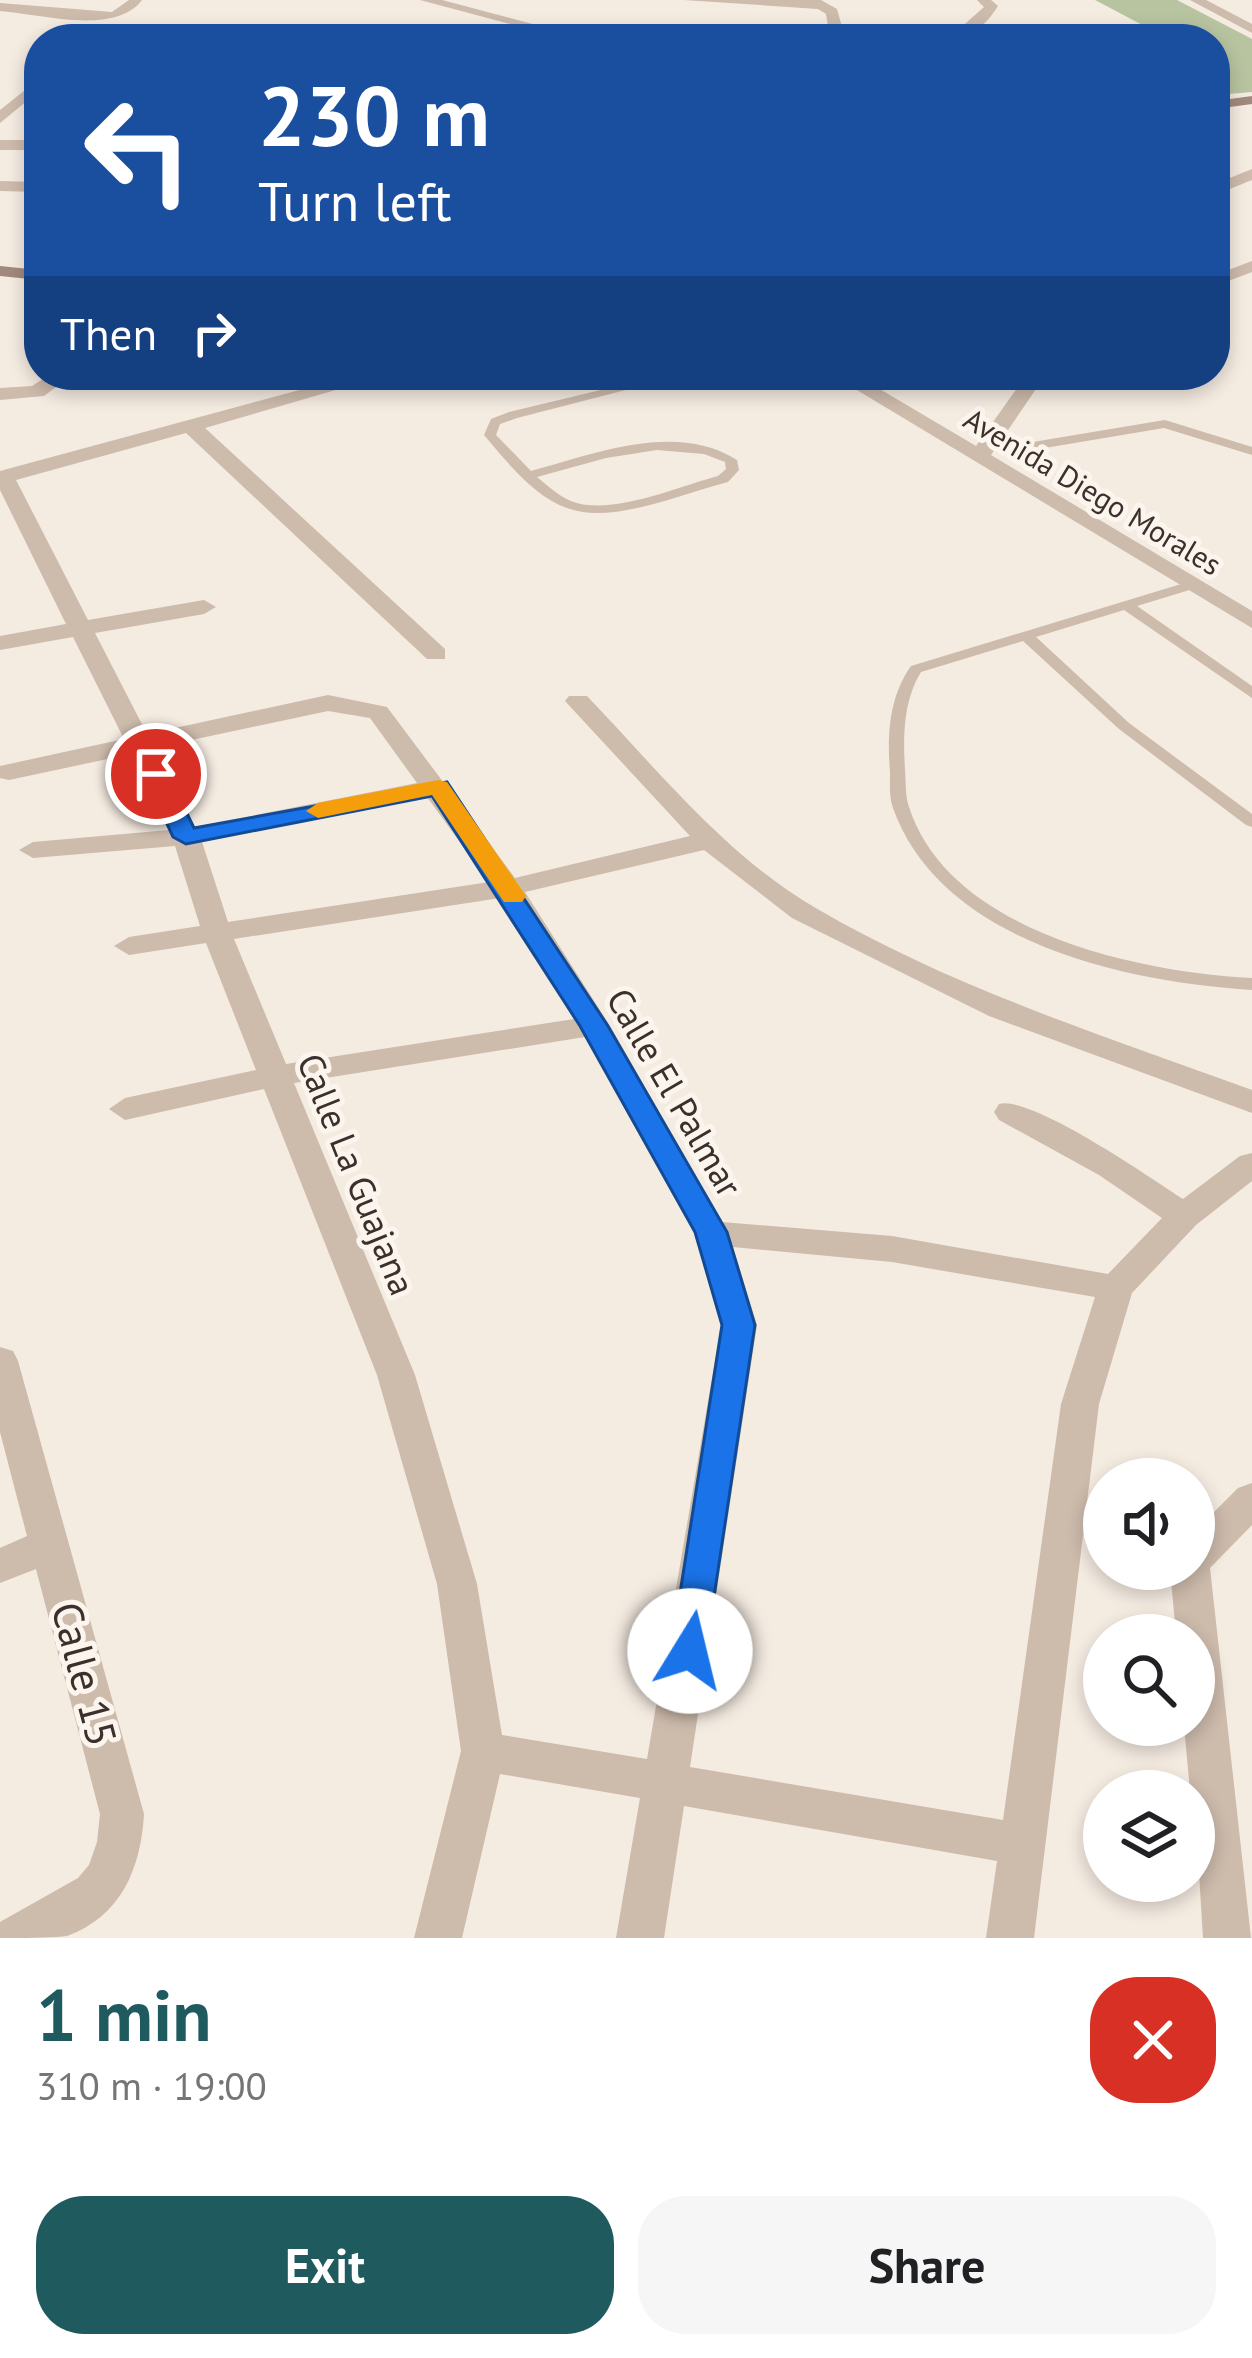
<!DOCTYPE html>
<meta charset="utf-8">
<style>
:root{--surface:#fff;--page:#f6f6f6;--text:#202124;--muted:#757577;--accent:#1f5a5e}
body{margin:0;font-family:"PT Sans",sans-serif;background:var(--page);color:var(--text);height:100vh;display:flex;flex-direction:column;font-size:45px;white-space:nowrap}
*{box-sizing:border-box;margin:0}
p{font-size:39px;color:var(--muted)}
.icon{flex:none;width:66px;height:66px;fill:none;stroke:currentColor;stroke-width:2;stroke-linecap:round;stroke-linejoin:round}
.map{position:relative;height:1938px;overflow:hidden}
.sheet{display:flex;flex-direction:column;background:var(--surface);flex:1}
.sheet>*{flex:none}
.hud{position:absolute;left:24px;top:24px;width:1206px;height:366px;border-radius:48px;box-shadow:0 6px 18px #0003;background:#1a4fa0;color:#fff;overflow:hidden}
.fabs{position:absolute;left:1083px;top:1458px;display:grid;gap:24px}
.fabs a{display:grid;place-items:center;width:132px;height:132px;border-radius:50%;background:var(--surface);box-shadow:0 6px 18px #0003;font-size:60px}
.pin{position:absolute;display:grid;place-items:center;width:102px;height:102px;color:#fff;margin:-51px;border:6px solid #fff;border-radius:50%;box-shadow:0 3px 12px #0007}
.me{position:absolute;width:132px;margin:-66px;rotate:9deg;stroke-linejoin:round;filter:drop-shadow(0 0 9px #0008)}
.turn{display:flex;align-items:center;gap:42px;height:252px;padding:0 36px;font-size:54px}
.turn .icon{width:156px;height:156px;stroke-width:2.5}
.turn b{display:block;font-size:84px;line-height:102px}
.then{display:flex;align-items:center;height:114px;padding:0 36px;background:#0003;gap:24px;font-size:45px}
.round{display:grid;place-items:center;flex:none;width:126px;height:126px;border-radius:48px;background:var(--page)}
.headline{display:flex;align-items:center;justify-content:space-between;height:204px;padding:0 36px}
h1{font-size:72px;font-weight:700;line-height:90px;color:var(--accent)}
.action{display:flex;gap:24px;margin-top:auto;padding:24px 36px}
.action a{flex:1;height:138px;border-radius:48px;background:var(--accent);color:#fff;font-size:48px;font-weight:700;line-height:138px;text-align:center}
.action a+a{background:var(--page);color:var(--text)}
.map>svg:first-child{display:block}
.green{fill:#b8c4a0}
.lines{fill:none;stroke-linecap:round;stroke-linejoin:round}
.lane{fill:#cdbbac;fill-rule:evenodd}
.street{fill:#cdbbac;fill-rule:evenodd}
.secondary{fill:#a18a7d;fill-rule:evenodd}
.route{fill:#1a73e8;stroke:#114b97;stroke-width:3}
.slow{fill:#f59e0b}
.labels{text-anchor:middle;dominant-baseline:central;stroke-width:10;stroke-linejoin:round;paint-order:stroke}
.far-street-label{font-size:30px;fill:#3b302b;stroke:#fbf5ee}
.street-label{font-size:36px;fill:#3b302b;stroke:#fbf5ee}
.near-street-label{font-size:42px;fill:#3b302b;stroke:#fbf5ee}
</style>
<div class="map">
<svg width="1252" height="1938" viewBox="0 0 1252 1938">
<rect width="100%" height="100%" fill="#f4ebe1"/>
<!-- green -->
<path class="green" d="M1095,0h82l75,39v53l-24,2 -13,-5v-50h-46z"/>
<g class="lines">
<!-- lane -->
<g class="lane">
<path d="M663,375h21l-167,43 -17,6 -4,11 35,36c63,-17 145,-50 206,-11l2,10 -11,12c-45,11 -114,42 -158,27 -35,-11 -63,-47 -86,-74l7,-16 18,-7zM657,450l47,4 21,8 1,7 -8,7c-38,10 -102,38 -141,27 -15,-4 -28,-16 -40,-26l69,-19z"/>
<path d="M1165,420l87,27v8l-88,-27 -137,23 -6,-4 6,-4z"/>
<path d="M1191,581l7,4 -2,3 -59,18 115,80v12l-128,-88 -88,27 93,86 123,91v13l-6,-2 -127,-96 -96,-88 -102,31c-18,29 -18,65 -16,98 1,12 0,26 4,37 40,125 229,165 343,171v12c-125,-8 -311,-47 -359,-182 -4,-11 -3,-24 -3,-36 -3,-37 -1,-75 21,-106z"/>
</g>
<!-- street -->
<g class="street">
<path d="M129,0h13c-27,36 -101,14 -142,11v-8l112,9z"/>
<path d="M420,0h22l148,39h-23z"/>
<path d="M684,0h137l16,9 5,18 -12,12h-15l13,-13 -2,-12 -8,-5z"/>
<path d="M977,0h14l7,6c-12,19 -27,33 -50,33l36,-32z"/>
<path d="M1190,0h16l46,24v9z"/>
<path d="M122,32h10l2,7h-14z"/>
<path d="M39,79v12l-39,32v-13z"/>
<rect x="0" y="140" width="39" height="10"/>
<path d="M1252,169v11l-37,15v-11z"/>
<path d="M0,181l39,1v10l-39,-1z"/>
<path d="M1252,261v11l-37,14v-11z"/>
<path d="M49,375h23l-28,21 -44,4v-12l32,-2z"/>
<path d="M355,375h32l-182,53 240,221v10h-18l-241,-226 -170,47 72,140 116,-20 12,7 -12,7 -109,19 52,101 181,-39 59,12 128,171 175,-42 -125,-135 4,-5h18c70,73 138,159 227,211 136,80 290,129 438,183v23l-263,-97 -197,-98 -88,-68 -179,42 85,134 112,196 170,14 216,38 54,-56 -63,-43 -100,-55 -5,-8 5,-8c32,-9 152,74 184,95l57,-43 12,-3v28l-56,44 -64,68 -33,111 -65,534h-48l11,-77 -313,-55 -20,132h-48l24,-140 -140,-24 -38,164h-48l47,-187 -24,-167 -60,-209 -113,-286 -139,31 -16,-11 16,-11 131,-28 -50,-127 -77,12 -15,-9 15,-9 71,-11 -25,-80 -142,12 -14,-8 14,-8 136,-12 -38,-76 -122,26 -9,-2v-12l124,-27 -51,-102 -73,13v-14l66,-12 -66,-134v-19zM328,711l42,7 47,65 -222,44 -41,-79zM427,797l62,85 -261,40 -26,-80zM500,898l74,121 -288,45 -52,-125zM585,1037l109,196 27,92 -74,434 -145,-24 -25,-151 -62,-209 -121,-292zM733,1247l159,15 203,35 -34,107 -58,416 -313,-53 67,-442z"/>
<path d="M832,375h24l120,71 46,-65 8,-6h22l-16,14 -45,66 261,156v17z"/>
<path d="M0,1347l13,4 5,10 126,453c-3,53 -22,102 -77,122 -19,2 -47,2 -67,2v-16l78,-44 11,-13 8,-23 3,-28 -64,-245 -36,14v-35l27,-12 -27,-104z"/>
<path d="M1252,1483v42l-42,43 41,370h-48l-9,-147h-4l-6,-66h10v-90h-18l-6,-66h24v-37l44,-44z"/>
</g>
<!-- secondary -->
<g class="secondary">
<path d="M1252,96v8l-37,5v-8z"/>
<path d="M0,266l39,4v10l-39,-4z"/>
</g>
</g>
<!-- route -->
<path class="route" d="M156,767l12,7 26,54 253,-46 161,244 119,206 28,93 -51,338 -14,5 -13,-5 -6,-12 51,-326 -27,-93 -115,-206 -148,-230 -246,48 -13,-7 -29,-63z"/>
<!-- slow -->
<path class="slow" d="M438,780l9,2 79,114 -4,6h-18l-72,-107 -114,23 -12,-7 12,-8z"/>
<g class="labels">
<!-- far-street labels -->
<g class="far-street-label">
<text transform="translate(1093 491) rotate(31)">Avenida Diego Morales</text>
</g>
<!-- street labels -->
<g class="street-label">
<text transform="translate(675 1092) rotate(60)">Calle El Palmar</text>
<text transform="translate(357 1174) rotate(68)">Calle La Guajana</text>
</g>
<!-- near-street labels -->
<g class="near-street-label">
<text transform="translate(85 1674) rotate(75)">Calle 15</text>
</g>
</g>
</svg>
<div class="fabs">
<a><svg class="icon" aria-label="sound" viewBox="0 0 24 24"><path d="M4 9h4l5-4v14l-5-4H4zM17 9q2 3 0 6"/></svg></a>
<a><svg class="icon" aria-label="search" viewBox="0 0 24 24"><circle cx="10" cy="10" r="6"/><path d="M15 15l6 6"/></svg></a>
<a><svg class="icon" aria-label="layers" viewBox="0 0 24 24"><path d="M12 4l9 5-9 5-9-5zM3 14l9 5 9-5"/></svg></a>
</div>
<div class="pin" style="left:156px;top:774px;background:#d93025"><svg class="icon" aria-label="arrive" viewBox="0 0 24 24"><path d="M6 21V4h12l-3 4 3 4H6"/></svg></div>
<svg class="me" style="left:690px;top:1651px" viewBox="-20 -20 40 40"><circle r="19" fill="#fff"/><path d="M0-13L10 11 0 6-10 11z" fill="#1a73e8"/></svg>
<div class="hud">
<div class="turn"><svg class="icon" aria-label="left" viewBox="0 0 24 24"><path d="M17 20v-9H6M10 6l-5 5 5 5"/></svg><div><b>230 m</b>Turn left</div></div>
<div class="then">Then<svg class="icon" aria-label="right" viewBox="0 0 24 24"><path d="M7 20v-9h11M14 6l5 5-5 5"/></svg></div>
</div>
</div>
<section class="sheet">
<div class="headline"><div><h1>1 min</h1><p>310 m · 19:00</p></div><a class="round" style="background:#d93025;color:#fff"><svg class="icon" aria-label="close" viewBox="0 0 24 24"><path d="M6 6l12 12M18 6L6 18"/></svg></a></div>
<div class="action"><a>Exit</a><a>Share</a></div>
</section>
